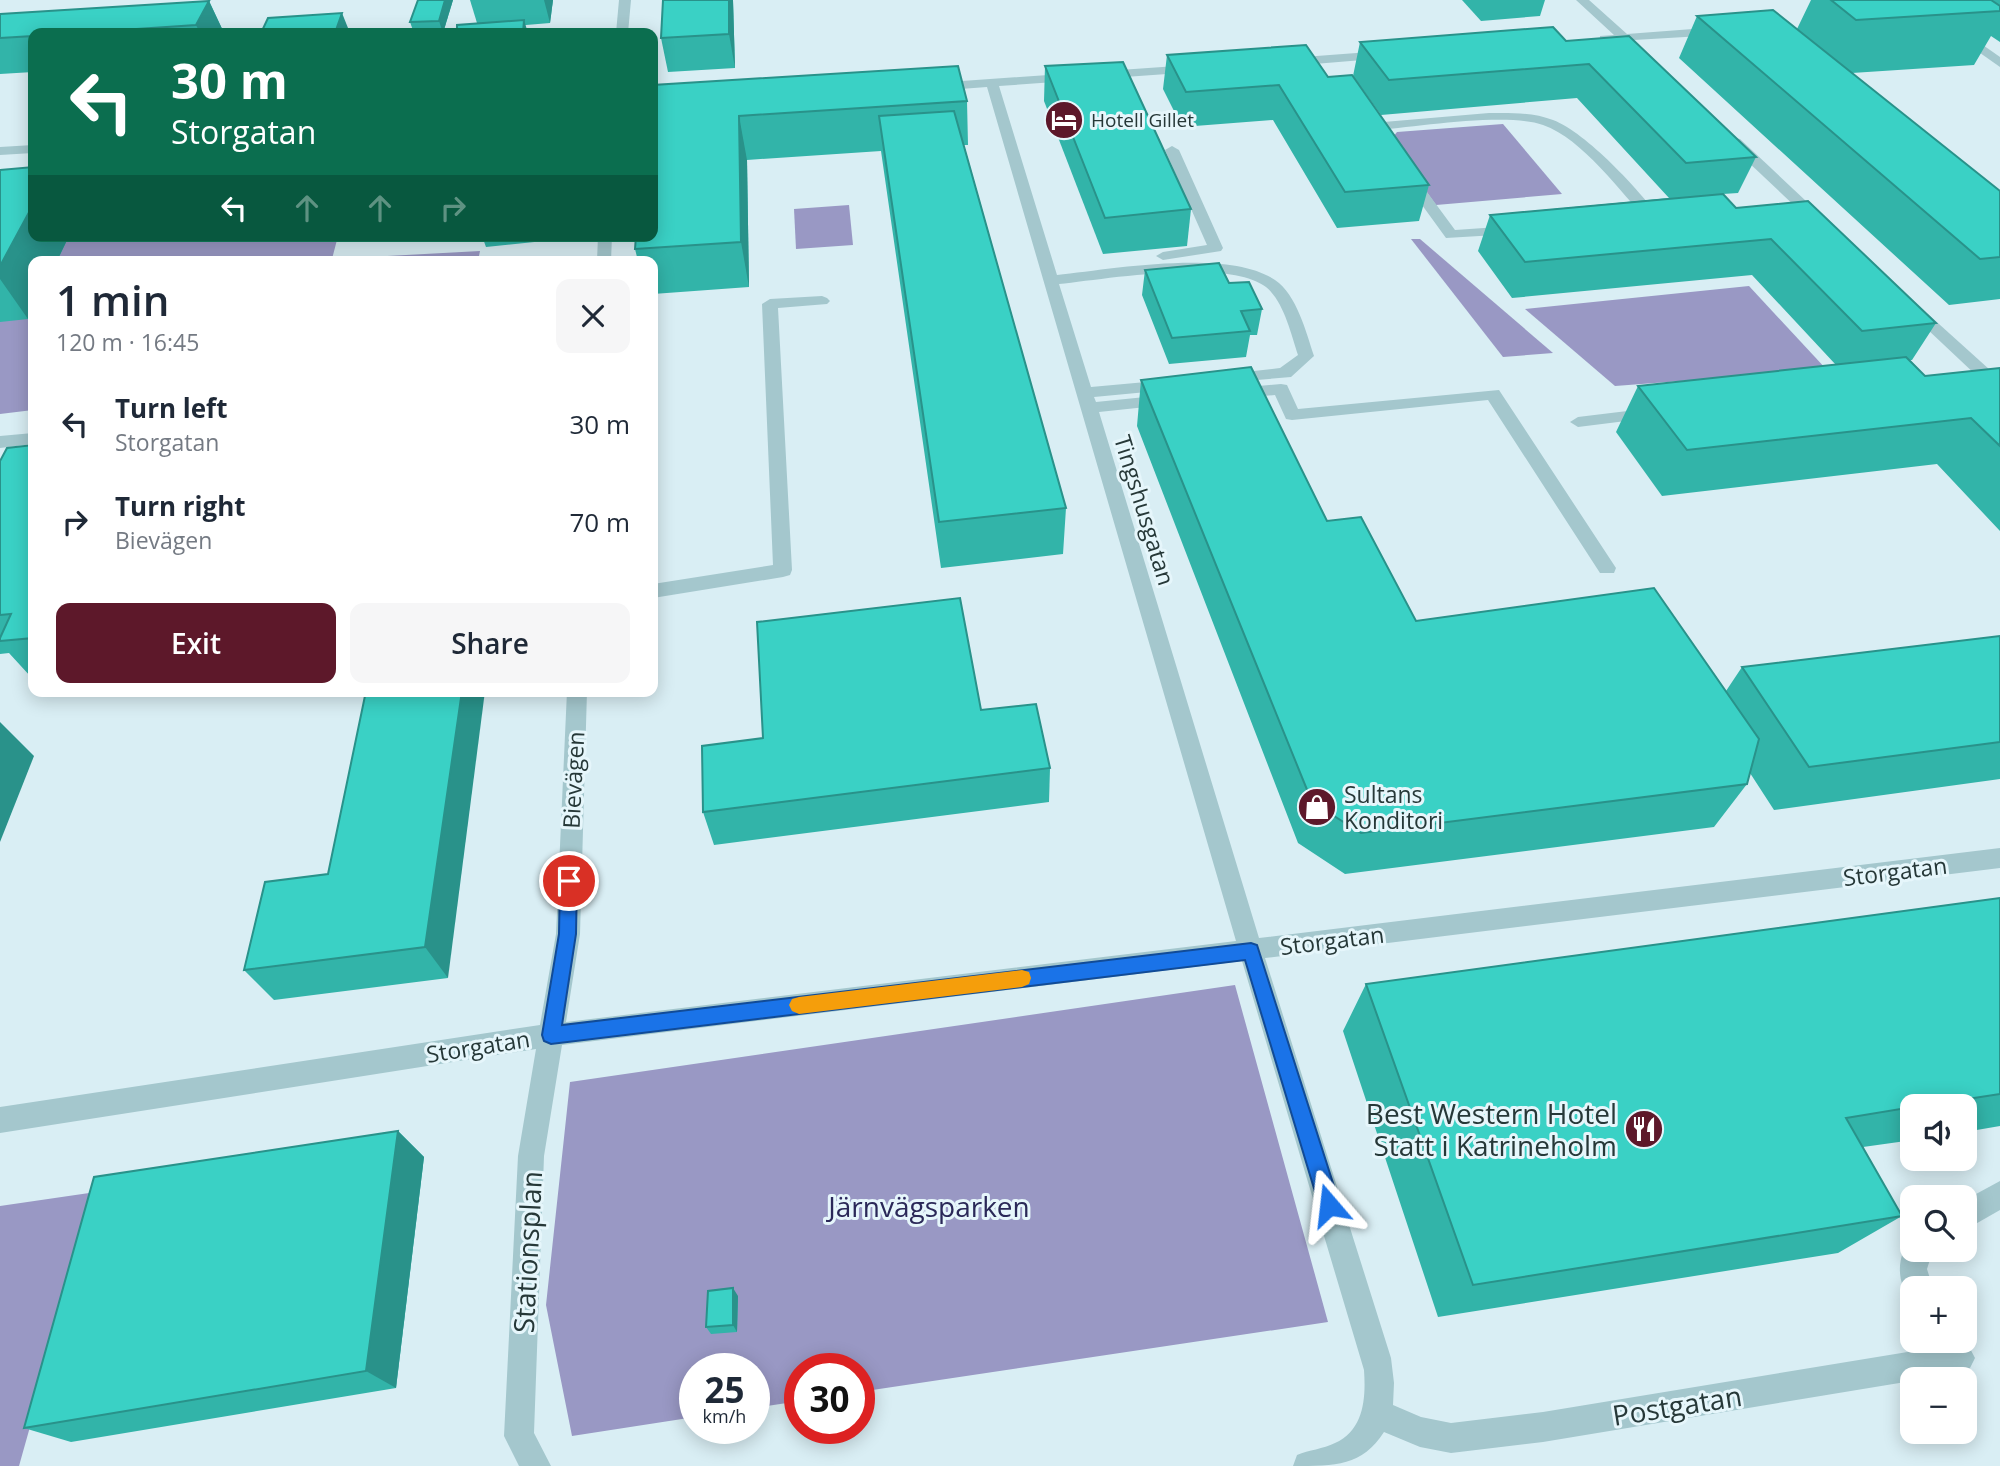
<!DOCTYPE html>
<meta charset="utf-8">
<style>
:root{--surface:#fff;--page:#f6f6f7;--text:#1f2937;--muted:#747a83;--accent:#5d182a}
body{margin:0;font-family:"Open Sans",sans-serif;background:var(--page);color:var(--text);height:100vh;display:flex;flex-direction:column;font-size:26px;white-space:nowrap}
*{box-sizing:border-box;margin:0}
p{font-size:23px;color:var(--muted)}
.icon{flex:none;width:38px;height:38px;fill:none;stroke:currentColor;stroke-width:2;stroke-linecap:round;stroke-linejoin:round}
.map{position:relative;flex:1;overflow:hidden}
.details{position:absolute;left:28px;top:256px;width:630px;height:441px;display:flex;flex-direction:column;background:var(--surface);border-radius:14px;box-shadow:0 4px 18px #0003}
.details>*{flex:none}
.banner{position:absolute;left:28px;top:28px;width:630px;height:214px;border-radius:14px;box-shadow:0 4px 18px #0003;background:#0b6e4f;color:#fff;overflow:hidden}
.buttons{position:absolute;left:1900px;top:1094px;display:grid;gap:14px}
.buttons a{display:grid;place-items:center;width:77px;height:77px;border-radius:14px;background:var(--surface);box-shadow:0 4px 18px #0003;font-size:35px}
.speed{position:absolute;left:679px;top:1353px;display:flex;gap:14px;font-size:35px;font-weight:700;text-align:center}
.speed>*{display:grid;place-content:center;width:91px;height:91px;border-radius:50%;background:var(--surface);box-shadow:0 4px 18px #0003;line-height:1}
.speed small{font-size:18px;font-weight:400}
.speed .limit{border:10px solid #d22;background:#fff;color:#111}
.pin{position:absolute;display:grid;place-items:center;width:60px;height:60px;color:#fff;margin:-30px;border:4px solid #fff;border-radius:50%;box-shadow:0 2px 7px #0007}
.me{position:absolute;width:77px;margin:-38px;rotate:343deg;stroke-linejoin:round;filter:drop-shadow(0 0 5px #0008)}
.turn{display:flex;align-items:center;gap:24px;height:147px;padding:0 28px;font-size:32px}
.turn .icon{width:91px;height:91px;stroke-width:2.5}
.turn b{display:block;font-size:49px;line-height:60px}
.lanes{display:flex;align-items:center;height:66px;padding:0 28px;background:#0003;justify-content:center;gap:35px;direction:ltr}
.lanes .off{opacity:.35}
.round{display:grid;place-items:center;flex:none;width:74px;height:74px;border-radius:14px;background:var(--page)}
.overview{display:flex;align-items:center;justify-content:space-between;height:119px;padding:0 28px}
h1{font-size:42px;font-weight:600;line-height:52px}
.primary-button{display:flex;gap:14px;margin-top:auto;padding:14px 28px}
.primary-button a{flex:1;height:80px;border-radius:14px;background:var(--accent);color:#fff;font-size:28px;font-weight:600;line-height:80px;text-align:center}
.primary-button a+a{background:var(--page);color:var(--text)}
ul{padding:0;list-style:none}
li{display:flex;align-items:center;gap:21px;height:98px;padding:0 28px}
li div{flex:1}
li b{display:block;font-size:26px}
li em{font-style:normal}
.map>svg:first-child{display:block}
.green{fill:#9998c4}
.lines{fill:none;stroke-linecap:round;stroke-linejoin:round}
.minor{fill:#a4c7cd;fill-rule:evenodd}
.wall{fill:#32b4a9}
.shaded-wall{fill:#29928a}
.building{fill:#3ad1c5;stroke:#29928a;stroke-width:2}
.route{fill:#1a73e8;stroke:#114b97;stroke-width:2}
.slow{fill:#f59e0b}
.labels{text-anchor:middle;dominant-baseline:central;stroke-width:6;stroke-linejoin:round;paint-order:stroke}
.far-poi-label{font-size:19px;fill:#263838;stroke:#e6f6fb;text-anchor:start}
.street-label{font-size:23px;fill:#263838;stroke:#e6f6fb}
.poi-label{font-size:23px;fill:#263838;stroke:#e6f6fb;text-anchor:start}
.near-poi-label{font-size:28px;fill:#263838;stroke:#e6f6fb;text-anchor:end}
.near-park-label{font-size:28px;fill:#2a2858;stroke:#e6f6fb}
.near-street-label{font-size:28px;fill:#263838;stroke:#e6f6fb}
</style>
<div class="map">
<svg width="2000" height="1466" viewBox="0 0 2000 1466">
<rect width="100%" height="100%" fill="#d9eef4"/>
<!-- green -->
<g class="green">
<path d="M1503,124l59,70 -126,11 -33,-46 -10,-22 4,-5z"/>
<path d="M0,173l33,63h305l-6,23 148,-8 -2,10h-445v149l-33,4z"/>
<path d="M849,205l4,40 -57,4 -2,-40z"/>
<path d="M1411,239h9l133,114 -50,4z"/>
<path d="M1749,286l78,84 -212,16 -90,-77z"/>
<path d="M1235,985l93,337 -469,70v-24h-59v33l-46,7v-40h-59v49l-123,19 -26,-131 24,-223z"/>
<path d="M96,1192l-77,274h-19v-260z"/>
</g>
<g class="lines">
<!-- minor -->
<g class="minor">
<path d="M619,0h12l-3,33h-12z"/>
<path d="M1576,0h13l38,34 92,-7 6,4 -6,4 -85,5v6l-4,1 -9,-6 -21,1v-6l14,-1z"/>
<path d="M1960,29l40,28v10l-44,-31 -2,-3z"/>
<path d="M1383,51l4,1v6l-97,8 -6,-4 6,-4z"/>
<path d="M1191,65l6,4 -2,3 -196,14 58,189c55,-6 172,-27 218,5 22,15 31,52 39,76l-23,21 -70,6 -2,-4 2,-4 6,-1 53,-6 18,-13c-7,-21 -14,-53 -32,-68 -38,-29 -159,-8 -207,-3l32,103 77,-7 8,5 -8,5 -74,7 2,5 69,-7 8,5 -8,5 -66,7 160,526 741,-90v20l-735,90 126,400 3,25 -1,22 28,12 30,6 92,-11 395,-65 -2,-7 29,-1 10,19 -5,10 -10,5 -417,69 -92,11 -31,-6 -36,-15c-22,34 -48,34 -91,34l4,-11c12,-5 26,-6 38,-12 29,-13 31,-45 29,-73l-122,-409 -680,84 -18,111 -10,277 17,33h-32l-15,-30 14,-280 18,-107 -536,84v-26l540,-82 16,-91 11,-243h20l-7,243 -14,88 670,-81 -249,-854 -53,4 -6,-4 6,-4z"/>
<path d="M1489,113c21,0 44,-1 64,7 34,13 86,70 108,99l-2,3h-10c-29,-30 -66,-83 -106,-97 -36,-13 -130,2 -171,6l-7,-4 7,-4z"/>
<path d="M1735,138l5,1 84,79 2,3 -2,3h-10l-84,-79 -2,-3z"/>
<path d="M33,145v8l-33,2v-8z"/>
<path d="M1172,146l7,4 44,98 -2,3 -58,9 -7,-4 7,-4 44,-7 -42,-95z"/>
<path d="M1408,172l5,1 42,57 58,-4 7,4 -7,4 -67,4 -45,-62z"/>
<path d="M598,236h14l-1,25h-14z"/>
<path d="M822,296l5,2 3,3 -3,3 -49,4 14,262 -2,5 -7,2 -130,21v-14l120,-19 -11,-261 8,-5z"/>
<path d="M1914,304l5,2 81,73v14l-6,-1 -85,-80 -3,-3 3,-3z"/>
<path d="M1281,384l6,1 11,24 201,-19 117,178 -2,5h-14l-112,-173 -196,20 -6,-1 -11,-24 -39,3 -8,-5 8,-5z"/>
<path d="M1652,408l6,1 2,4 -2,4 -80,10 -8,-5 8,-5z"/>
<path d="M33,433v11l-33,4v-12z"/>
<path d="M2000,1181v29l-35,20v-30z"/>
<path d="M1913,1239v11h20l-6,19 6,19h-20v11c-18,-12 -17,-48 0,-60z"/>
</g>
</g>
<!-- wall -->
<g class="wall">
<path d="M418,0h35l-10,33h-29l-4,-11z"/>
<path d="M470,0h83l-3,23 -24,2 -49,-2z"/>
<path d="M663,0h70l2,68 -67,4 -7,-34z"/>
<path d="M1462,0h83l-5,16 -59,5z"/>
<path d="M1811,0h180l2,1v-1h7v42l-9,-6 -17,29 -122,8 148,118v108l-51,6 -270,-247 18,-42 100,13z"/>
<path d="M209,1l15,32h-191v39l-33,2v-60z"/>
<path d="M1566,41l190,116 -18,36 -15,1 13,14 200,115 -24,37h-2l15,16 75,-8v163l-63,-67 -275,32 -46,-64 22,-46 198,-21 -84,-90 -240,23 -34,-47 12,-36 179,-17 -92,-100 -196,17 -28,-39 7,-34z"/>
<path d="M1167,55l161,22 101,108 -10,36 -82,7 -64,-108 -91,7 -19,-38z"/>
<path d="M1045,66l146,143 -4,37 -84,8 -59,-153z"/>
<path d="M653,85l314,16 1,44h-4l102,363 -3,46 -122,14 -60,-417 -134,9 2,127 -96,7v-33h-15l-3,-12z"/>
<path d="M0,170l33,66h36l-12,25h-24v47l-5,11 -28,3z"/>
<path d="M482,236h81v3l-77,8z"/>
<path d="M1145,270l84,13 33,26 -5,26h-7l-4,22 -77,7 -27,-69z"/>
<path d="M1141,380l186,141 89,100 310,70 16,-24 258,-31v143l-226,31 -24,-37 -3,11 -33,43 -369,47 -47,-31 -161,-417z"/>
<path d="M33,445v232h-2l-22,-24 -9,1v-193z"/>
<path d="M366,691l82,287 -174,22 -30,-30 84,-96z"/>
<path d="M981,710l69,58 -1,34 -335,43 -11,-33z"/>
<path d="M2000,898v228l-35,6v-26h-52v34l-50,7 39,69 -64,37 -400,64 -95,-286 23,-47z"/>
<path d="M398,1131l26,26 -28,231 -325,54 -47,-14z"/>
<path d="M738,1296l-1,36 -26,2 -5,-7z"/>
</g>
<!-- shaded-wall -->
<g class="shaded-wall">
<path d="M445,0h8l-10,33 -4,-12z"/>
<path d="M544,0h9l-3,23z"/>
<path d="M729,0h4l2,68 -6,-34z"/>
<path d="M209,1l15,32h-24l-4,-8z"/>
<path d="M342,13l8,20h-15z"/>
<path d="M524,20l4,13h-5z"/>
<path d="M739,116l8,44 2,127 -8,-45z"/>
<path d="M33,205v31h36l-12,25h-24v47l-5,11 -28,-40v-13z"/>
<path d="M462,691h23l-37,287 -23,-31z"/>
<path d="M0,722l34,34 -34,86z"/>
<path d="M398,1131l26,26 -28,231 -30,-17z"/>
<path d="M733,1288l5,8 -1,36 -4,-7z"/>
</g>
<!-- building -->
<g class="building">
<path d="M418,0h27l-6,21 -29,1z"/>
<path d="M663,0h66v34l-68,4z"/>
<path d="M1831,0h160l9,6v5l-144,9z"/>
<path d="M209,1l-13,24 -119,8h-44v3l-33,2v-24z"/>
<path d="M1773,10l227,181v66l-20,2 -283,-243z"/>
<path d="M342,13l-7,20h-74l7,-15z"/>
<path d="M524,20l-1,13h-66v-8z"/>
<path d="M1553,27l13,14 63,-5 127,121 -70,6 -97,-99 -200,16 -29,-38z"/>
<path d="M1306,45l22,32 24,-2 77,110 -84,7 -66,-107 -93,7 -19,-37z"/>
<path d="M1123,62l68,147 -86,9 -60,-152z"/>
<path d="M958,66l9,35 -228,15 2,126 -106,7 1,-13h17v-151z"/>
<path d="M954,111l112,397 -127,14 -60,-406z"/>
<path d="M33,167v38l-33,61v-96z"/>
<path d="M1723,194l13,14 72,-7 128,122 -74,8 -91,-92 -246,23 -35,-47z"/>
<path d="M1219,263l10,20 20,-1 13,27 -21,2 9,20 -78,7 -27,-68z"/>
<path d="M1906,357l19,19 75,-8v78l-29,-28 -284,32 -49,-64z"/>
<path d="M1251,367l76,154 34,-4 55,104 238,-33 105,151 -12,45 -386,49 -49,-31 -171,-422z"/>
<path d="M33,445v193l-33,3v-3l11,-24 -11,1v-154l7,-13z"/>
<path d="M960,598l21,112 55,-6 14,64 -347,44 -1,-66 61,-8 -6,-116z"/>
<path d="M2000,636v106l-191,25 -67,-100z"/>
<path d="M366,691h96l-37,256 -181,23 21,-88 63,-8z"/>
<path d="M2000,898v196l-78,12h-9v1l-67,11 56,98 -429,69 -107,-301z"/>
<path d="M398,1131l-32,240 -342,57 70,-251z"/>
<path d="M733,1288v37l-27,2 2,-36z"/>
</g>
<!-- route -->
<path class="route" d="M569,873l6,2 2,6 -1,53 -14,91 689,-82 6,2 83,260 -3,7 -8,3 -7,-3 -3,-7 -74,-245 -694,84 -7,-3 -2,-6 17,-101 1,-53 3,-6z"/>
<!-- slow -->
<path class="slow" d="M1022,970l7,2 2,6 -2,6 -7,3 -223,27 -7,-3 -3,-6 3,-6 7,-2z"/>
<!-- icons -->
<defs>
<g id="hotel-disc" transform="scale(2.0125)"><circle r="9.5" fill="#5d182a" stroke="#e6f6fb"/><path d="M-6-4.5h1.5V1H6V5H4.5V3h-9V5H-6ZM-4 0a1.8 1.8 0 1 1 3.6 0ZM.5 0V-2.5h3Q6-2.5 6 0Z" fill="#fff"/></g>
<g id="shop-disc" transform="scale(2.0125)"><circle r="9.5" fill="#5d182a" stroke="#e6f6fb"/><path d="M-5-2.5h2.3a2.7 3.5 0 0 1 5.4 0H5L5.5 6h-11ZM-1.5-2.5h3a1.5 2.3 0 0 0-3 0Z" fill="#fff"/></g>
<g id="restaurant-disc" transform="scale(2.0125)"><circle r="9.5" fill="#5d182a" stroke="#e6f6fb"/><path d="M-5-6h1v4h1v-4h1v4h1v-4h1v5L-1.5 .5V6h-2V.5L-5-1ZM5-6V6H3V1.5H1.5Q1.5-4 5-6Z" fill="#fff"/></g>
</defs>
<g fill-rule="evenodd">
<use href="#hotel-disc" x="1064" y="120"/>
<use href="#shop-disc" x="1317" y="807"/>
<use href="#restaurant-disc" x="1644" y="1129"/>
</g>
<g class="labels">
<!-- far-poi labels -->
<g class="far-poi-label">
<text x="1091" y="120">Hotell Gillet</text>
</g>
<!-- street labels -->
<g class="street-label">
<text transform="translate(1145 510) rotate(73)">Tingshusgatan</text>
<text transform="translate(573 780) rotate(-87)">Bievägen</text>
<text transform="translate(1895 871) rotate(-7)">Storgatan</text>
<text transform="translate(1332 940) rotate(-7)">Storgatan</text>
<text transform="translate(478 1046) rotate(-9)">Storgatan</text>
</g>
<!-- poi labels -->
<g class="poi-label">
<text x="1344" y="794">Sultans<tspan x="1344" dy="26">Konditori</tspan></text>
</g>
<!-- near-poi labels -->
<g class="near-poi-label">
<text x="1617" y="1113">Best Western Hotel<tspan x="1617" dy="32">Statt i Katrineholm</tspan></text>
</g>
<!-- near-park labels -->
<g class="near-park-label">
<text x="929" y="1206">Järnvägsparken</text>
</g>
<!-- near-street labels -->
<g class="near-street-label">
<text transform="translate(527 1252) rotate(-87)">Stationsplan</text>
<text transform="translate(1677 1405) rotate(-9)">Postgatan</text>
</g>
</g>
</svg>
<div class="buttons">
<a><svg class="icon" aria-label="sound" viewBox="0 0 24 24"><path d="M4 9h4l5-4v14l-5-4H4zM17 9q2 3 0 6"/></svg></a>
<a><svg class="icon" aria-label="search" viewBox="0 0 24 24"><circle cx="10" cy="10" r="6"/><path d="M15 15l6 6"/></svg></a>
<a>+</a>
<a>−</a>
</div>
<div class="speed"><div>25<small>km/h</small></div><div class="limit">30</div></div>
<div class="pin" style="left:569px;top:881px;background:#d93025"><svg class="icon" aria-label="arrive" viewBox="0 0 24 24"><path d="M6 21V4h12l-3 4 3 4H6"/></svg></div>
<svg class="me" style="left:1329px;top:1205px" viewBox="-20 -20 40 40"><path d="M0-17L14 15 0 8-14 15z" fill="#1a73e8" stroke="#fff" stroke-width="4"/></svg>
<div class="banner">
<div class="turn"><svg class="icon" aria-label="left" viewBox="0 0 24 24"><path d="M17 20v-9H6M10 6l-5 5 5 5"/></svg><div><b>30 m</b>Storgatan</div></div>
<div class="lanes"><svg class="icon" aria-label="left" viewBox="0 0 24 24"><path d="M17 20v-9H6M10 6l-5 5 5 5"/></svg><svg class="icon off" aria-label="ahead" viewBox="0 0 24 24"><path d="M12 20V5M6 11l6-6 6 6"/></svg><svg class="icon off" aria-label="ahead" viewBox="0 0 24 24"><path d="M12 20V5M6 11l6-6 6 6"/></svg><svg class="icon off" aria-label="right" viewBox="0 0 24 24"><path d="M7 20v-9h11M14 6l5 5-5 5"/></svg></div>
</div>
<section class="details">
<div class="overview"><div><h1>1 min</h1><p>120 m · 16:45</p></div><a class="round"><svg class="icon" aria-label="close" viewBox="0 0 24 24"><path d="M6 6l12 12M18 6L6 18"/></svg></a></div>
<ul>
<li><svg class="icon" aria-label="left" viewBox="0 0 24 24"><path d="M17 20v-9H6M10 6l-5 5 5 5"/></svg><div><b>Turn left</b><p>Storgatan</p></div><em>30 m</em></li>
<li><svg class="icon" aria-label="right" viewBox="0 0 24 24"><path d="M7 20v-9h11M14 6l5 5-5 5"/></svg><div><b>Turn right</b><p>Bievägen</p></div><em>70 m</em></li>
</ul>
<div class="primary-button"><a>Exit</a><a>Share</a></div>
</section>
</div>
